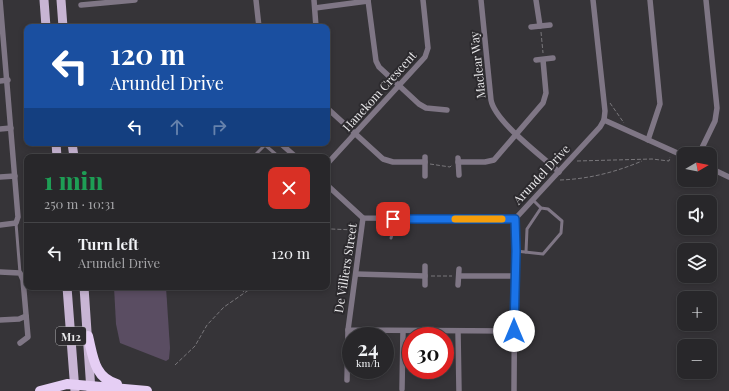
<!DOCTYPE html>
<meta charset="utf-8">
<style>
:root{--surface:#28272a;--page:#302f32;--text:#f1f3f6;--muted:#a5a5a8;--line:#444447}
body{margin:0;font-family:"Playfair Display",serif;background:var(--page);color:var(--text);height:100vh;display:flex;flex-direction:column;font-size:15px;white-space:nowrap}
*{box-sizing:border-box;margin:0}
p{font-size:13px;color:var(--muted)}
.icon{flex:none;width:22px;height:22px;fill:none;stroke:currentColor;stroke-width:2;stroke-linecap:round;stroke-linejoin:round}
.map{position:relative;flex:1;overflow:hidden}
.sheet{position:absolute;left:24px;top:154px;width:306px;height:136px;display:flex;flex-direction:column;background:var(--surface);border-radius:8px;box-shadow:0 2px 6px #0003,0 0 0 1px var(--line)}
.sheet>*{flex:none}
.top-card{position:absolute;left:24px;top:24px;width:306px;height:122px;border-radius:8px;box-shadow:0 2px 6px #0003,0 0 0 1px var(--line);background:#1a4fa0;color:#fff;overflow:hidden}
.needle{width:26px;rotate:80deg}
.tools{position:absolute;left:677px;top:147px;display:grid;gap:8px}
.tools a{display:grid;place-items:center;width:40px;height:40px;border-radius:8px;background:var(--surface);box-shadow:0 2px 6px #0003,0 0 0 1px var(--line);font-size:20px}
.speed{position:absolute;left:342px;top:327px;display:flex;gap:8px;font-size:20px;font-weight:700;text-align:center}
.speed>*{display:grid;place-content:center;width:52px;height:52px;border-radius:50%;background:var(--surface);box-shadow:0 2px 6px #0003,0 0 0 1px var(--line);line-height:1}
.speed small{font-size:10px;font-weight:400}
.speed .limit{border:6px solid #d22;background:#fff;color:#111}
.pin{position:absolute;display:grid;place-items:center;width:34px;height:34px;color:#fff;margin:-17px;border-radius:8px;box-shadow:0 2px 6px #0006}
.me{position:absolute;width:44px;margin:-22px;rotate:0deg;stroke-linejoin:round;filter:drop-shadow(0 0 3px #0008)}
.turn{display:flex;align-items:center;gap:14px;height:84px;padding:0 20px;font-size:18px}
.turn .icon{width:52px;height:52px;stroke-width:2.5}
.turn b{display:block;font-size:28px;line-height:34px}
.lanes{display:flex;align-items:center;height:38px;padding:0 20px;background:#0003;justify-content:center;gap:20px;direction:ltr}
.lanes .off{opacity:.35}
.round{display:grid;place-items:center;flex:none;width:42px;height:42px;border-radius:8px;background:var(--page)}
.head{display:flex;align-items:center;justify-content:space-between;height:68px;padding:0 20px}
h1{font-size:24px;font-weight:800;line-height:30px;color:#1e9e55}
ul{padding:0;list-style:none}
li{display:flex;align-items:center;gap:12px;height:60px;padding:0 20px;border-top:1px solid var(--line)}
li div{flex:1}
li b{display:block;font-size:15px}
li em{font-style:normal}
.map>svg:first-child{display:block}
.green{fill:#5a4d62}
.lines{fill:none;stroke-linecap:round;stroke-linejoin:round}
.path{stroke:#79777b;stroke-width:1;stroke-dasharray:4 2;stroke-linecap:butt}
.lane{stroke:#7f7685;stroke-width:3}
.street{stroke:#7f7685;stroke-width:5.5}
.primary{stroke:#c8b5d4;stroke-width:9}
.highway{stroke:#e5cef4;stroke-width:10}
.route-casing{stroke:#114b97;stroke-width:10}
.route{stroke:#1a73e8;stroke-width:7}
.slow{stroke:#f59e0b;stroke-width:7}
.labels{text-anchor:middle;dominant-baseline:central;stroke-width:4;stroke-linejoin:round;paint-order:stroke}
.shield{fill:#2c2a2e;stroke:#b1b0b2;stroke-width:1}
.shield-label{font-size:11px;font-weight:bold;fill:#eae9eb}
.street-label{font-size:12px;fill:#eae9eb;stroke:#2c2a2e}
</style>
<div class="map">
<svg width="729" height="391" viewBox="0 0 729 391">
<rect width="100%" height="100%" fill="#363438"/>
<!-- green -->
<path class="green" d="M114,287h52l4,61 -1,11 -3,2 -46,-18 -4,-19z"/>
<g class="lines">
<!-- path -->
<g class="path">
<path d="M541,32l2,21"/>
<path d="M610,103l14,20"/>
<path d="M577,161l75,-2 17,2 1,-4"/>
<path d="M430,164l20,3 2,-2"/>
<path d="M560,180c29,-1 56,-8 82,-19"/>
<path d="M327,233l4,-4 24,1"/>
<path d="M431,276h21"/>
<path d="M243,292l4,-5"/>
<path d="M175,365l20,-19 12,-21 17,-18 29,-20"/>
</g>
<!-- lane -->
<g class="lane">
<path d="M265,145l14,12"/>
<path d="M253,157l14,-14"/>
<path d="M16,223l4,50"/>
<path d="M391,238l2,-7v-12"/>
<path d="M516,251l27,3 18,-21 1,-12 -14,-12 -7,-1 -8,-8"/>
<path d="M526,252l1,-23 14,-21"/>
</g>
<!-- street -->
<g class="street">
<path d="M256,0l3,27"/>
<path d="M314,0l2,27"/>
<path d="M368,0l8,61 3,6 40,37 7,4 21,2"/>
<path d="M481,0l10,100c4,22 51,56 68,72"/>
<path d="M536,0l4,26"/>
<path d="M81,5l54,-5"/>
<path d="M315,8l53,-7"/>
<path d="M531,27l19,-2"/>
<path d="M536,60l17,-2"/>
<path d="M0,81l8,-1"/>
<path d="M327,108l56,51 10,3h32"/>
<path d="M604,120l80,36"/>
<path d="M0,129l11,-1"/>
<path d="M648,140l12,-36 -10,-104"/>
<path d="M280,143l16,14"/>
<path d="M699,154l16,-33 2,-13 -11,-108"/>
<path d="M425,157v19"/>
<path d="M458,158l1,17"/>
<path d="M458,162h27l9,-2 49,-57 3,-10 -3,-33"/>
<path d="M327,164l98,-107 3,-9 -5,-48"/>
<path d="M710,168l19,9"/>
<path d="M0,177l15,-1"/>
<path d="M327,185l36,33 152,1 85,-92 4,-7 1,-9 -12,-111"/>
<path d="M363,218l-15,112 166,1"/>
<path d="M0,225l16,-2 2,-6 -18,-217"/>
<path d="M0,272l20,1 3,7 5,57 -8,6"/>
<path d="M356,274l69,2"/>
<path d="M459,276h56"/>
<path d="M425,285v-19"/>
<path d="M458,285l1,-16"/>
<path d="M0,320l19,-1 7,-3"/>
<path d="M458,331l1,60"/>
<path d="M347,380l1,-50"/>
<path d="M402,389l1,-58"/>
<path d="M514,391l1,-172"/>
</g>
<!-- primary -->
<g class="primary">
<path d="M44,0l2,27"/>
<path d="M61,0l2,27"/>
<path d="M56,143l1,14"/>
<path d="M72,143l2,14"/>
<path d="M67,287l8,104"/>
<path d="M84,287l7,104"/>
</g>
<!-- highway -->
<g class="highway">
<path d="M88,336c5,20 6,42 29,48"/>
<path d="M40,391l27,-7 80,7"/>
</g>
</g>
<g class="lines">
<!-- route casing -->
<g class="route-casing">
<path id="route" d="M393,219h122l1,32 -2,80"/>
</g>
<!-- route -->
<use href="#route" class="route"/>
<!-- slow -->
<path class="slow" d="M455,219h47"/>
</g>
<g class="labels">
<!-- shield labels -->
<rect class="shield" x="56" y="327" width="30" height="18" rx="3"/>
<g class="shield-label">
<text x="71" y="336">M12</text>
</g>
<!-- street labels -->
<g class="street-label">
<text transform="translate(477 65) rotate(-96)">Maclear Way</text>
<text transform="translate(379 91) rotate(-48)">Hanekom Crescent</text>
<text transform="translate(541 174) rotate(-47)">Arundel Drive</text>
<text transform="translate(345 268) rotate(-81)">De Villiers Street</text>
</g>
</g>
</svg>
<div class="tools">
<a><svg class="needle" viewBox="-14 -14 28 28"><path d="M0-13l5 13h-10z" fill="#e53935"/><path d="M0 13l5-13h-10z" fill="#a5a5a8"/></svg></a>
<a><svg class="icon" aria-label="sound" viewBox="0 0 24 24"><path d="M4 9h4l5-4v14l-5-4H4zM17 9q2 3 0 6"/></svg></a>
<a><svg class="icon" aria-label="layers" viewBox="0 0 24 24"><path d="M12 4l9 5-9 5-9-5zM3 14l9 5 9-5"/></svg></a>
<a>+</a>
<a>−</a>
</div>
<div class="speed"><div>24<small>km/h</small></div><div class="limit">30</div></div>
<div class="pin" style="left:393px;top:219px;background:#d93025"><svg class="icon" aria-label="arrive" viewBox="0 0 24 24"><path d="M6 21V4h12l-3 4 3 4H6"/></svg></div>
<svg class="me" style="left:514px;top:331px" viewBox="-20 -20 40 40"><circle r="19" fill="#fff"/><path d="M0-13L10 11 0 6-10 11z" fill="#1a73e8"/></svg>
<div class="top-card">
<div class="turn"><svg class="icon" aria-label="left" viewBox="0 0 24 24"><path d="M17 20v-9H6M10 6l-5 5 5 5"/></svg><div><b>120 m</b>Arundel Drive</div></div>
<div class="lanes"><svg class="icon" aria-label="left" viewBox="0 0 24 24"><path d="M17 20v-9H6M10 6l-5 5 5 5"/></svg><svg class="icon off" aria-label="ahead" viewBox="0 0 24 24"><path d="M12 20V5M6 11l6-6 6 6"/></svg><svg class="icon off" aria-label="right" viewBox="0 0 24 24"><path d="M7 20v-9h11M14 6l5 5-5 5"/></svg></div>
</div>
<section class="sheet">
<div class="head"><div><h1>1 min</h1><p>250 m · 10:31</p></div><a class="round" style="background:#d93025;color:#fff"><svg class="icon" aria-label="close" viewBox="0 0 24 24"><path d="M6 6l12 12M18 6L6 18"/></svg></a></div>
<ul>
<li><svg class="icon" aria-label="left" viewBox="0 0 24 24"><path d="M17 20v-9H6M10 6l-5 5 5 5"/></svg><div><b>Turn left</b><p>Arundel Drive</p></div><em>120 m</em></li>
</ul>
</section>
</div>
